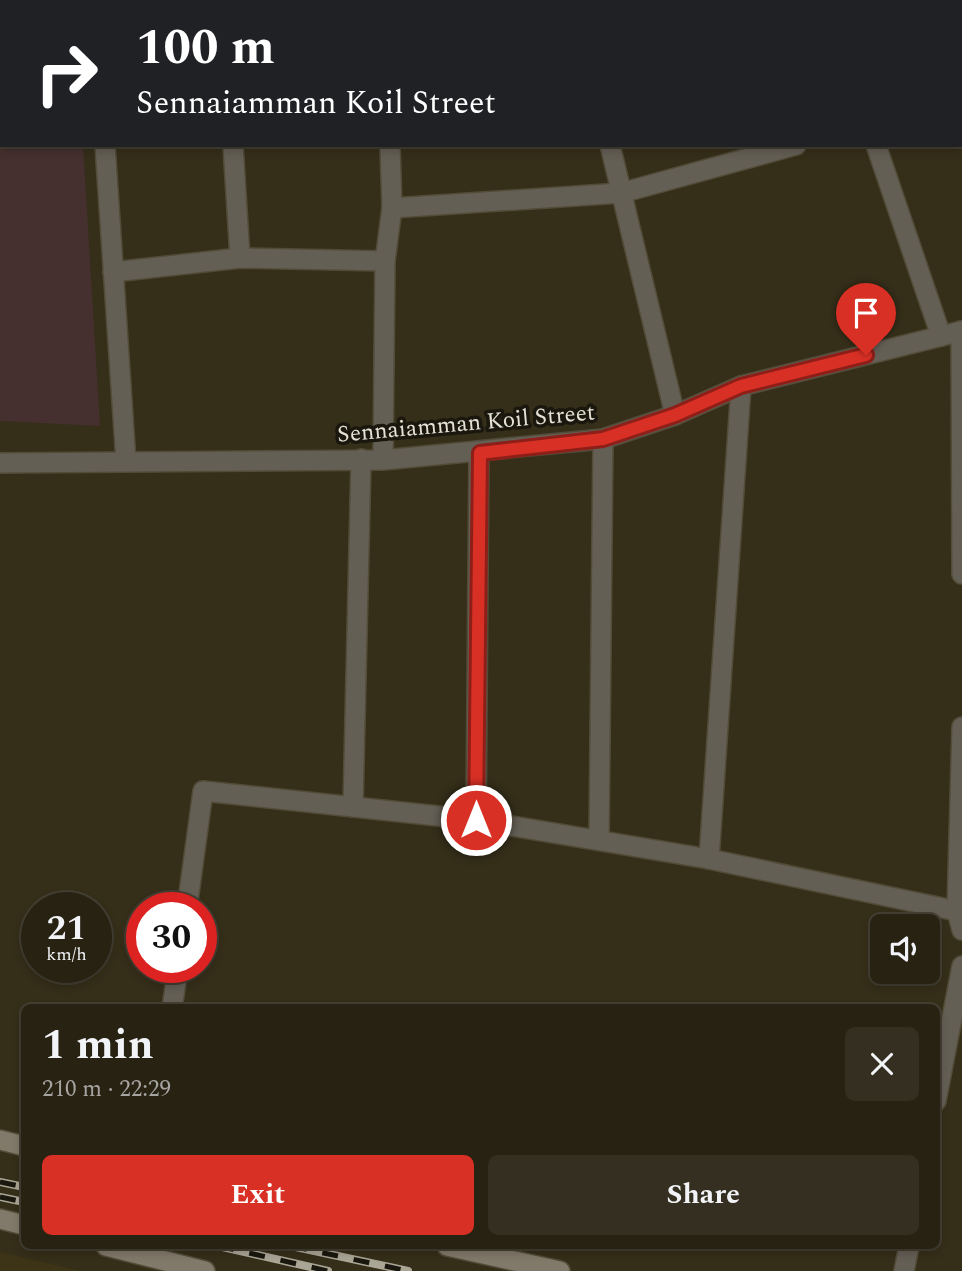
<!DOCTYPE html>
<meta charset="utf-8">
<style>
:root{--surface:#282213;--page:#342f21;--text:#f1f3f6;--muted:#a5a4a0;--line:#443f33;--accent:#d93025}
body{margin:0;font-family:Spectral,serif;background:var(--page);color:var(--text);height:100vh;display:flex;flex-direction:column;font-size:26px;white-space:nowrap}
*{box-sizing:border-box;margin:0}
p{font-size:23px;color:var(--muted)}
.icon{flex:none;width:38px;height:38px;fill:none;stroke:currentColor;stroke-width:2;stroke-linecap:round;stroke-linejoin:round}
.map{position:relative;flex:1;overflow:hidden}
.panel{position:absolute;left:21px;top:1004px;width:919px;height:245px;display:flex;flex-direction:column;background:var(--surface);border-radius:10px;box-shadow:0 4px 10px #0003,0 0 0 2px var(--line)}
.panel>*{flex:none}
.hud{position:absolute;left:0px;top:0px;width:962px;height:147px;box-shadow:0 4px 10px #0003,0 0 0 2px var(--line);background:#202124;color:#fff;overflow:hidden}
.fabs{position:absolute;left:870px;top:914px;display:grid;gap:14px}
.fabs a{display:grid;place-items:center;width:70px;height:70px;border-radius:10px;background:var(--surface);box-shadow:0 4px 10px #0003,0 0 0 2px var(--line);font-size:35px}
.speed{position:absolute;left:21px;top:892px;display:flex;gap:14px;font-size:35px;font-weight:700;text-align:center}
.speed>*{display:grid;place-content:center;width:91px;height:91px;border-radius:50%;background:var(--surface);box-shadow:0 4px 10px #0003,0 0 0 2px var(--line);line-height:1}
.speed small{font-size:18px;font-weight:400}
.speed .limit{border:10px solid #d22;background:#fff;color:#111}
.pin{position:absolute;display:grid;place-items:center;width:60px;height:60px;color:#fff;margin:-72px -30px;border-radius:50% 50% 50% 0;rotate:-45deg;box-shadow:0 0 7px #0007}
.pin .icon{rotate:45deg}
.me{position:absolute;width:77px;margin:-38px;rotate:0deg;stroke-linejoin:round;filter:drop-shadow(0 0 5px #0008)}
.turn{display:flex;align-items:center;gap:24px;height:147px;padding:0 21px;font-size:32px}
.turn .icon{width:91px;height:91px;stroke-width:2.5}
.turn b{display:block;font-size:49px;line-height:60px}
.round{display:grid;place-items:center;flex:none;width:74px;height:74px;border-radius:10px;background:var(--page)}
.headline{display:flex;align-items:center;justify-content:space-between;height:119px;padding:0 21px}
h1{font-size:42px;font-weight:700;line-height:52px}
.cta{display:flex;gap:14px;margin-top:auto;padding:14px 21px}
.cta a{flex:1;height:80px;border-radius:10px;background:var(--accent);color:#fff;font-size:28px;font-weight:700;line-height:80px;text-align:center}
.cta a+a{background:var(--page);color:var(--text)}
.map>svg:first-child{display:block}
.built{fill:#3d3418}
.industrial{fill:#45302f}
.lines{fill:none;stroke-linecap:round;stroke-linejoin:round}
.service-casing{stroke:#514b37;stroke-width:17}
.minor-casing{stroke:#514b37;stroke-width:22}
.tertiary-casing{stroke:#514b37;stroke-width:22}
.secondary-casing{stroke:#514b37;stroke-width:22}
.service{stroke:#645f55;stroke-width:14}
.minor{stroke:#645f55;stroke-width:19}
.tertiary{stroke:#645f55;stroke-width:19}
.secondary{stroke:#81796a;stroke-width:19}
.rail-casing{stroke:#aaa696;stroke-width:8}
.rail{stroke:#1a170e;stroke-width:5;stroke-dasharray:16;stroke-linecap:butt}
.route-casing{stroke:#8d1f18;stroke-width:18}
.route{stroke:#d93025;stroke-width:12}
.labels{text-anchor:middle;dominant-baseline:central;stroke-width:7;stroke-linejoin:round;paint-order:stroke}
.street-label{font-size:23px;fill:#e5e2d5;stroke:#1a170e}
</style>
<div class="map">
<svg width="962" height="1271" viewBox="0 0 962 1271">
<rect width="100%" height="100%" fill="#352e19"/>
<!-- built -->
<path class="built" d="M0,1252l81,19h-81z"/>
<!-- industrial -->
<path class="industrial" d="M0,0h75l-73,2v143h81l17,281 -100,-5z"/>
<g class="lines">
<!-- service casing -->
<g class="service-casing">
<g id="service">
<path d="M3,2v-2"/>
<path d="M0,129l2,-70"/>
</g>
</g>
<!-- minor casing -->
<g class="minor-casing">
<g id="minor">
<path d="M96,0v2"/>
<path d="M225,0v2"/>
<path d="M387,0v2"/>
<path d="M831,0l1,2"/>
<path d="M777,2l5,-2"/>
<path d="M105,145l21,317"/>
<path d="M233,145l7,113"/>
<path d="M610,145l65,270"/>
<path d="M876,145l65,191"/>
<path d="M392,208l229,-15 175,-48"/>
<path d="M113,272l127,-14 145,3"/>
<path d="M961,331l1,243"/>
<path d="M383,460l2,-199 7,-53 -2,-63"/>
<path d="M353,807l8,-348"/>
<path d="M476,820l3,-368"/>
<path d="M599,840l4,-401"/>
<path d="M709,859l32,-473"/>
<path d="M187,908l16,-117 273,29 233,39 248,52 5,19"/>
<path d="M957,911l5,-184"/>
<path d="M172,1008l6,-40"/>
<path d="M936,1101l26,-135"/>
<path d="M904,1271l5,-25"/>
</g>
</g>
<!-- tertiary casing -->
<g class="tertiary-casing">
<path id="tertiary" d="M0,463l383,-3 220,-21 72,-24 66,-29 221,-55"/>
</g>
<!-- secondary casing -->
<g class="secondary-casing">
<g id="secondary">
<path d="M0,1140l24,6"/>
<path d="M0,1219l24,6"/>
<path d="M106,1246l99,25"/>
<path d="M447,1246l113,25"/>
</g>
</g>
<!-- service -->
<use href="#service" class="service"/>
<!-- minor -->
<use href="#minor" class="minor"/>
<!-- tertiary -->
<use href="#tertiary" class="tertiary"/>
<!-- secondary -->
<use href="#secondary" class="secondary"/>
<!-- rail casing -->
<g class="rail-casing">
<g id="rail">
<path d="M0,1182l24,5"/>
<path d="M0,1197l24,5"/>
<path d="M218,1246l110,25"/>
<path d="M291,1246l117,25"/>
</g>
</g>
<!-- rail -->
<use href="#rail" class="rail"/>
</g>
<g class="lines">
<!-- route casing -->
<g class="route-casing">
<path id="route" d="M476,820l4,-367 123,-14 72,-24 66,-29 125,-31"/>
</g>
<!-- route -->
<use href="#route" class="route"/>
</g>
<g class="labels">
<!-- street labels -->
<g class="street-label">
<text transform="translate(466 424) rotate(-5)">Sennaiamman Koil Street</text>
</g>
</g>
</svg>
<div class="fabs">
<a><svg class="icon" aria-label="sound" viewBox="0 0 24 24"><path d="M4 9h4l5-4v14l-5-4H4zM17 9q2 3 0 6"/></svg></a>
</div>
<div class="speed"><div>21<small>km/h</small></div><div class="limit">30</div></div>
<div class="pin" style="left:866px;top:355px;background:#d93025"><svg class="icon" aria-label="arrive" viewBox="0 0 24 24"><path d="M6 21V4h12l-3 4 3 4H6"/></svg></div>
<svg class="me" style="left:476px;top:820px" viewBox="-20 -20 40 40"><circle r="17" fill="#d93025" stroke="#fff" stroke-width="3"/><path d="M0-11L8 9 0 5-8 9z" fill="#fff"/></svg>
<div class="hud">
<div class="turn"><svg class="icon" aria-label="right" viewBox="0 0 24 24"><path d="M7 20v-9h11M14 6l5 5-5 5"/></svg><div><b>100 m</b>Sennaiamman Koil Street</div></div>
</div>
<section class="panel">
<div class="headline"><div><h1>1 min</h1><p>210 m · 22:29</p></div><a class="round"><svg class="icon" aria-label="close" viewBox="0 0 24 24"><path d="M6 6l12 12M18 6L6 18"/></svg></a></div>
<div class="cta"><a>Exit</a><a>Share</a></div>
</section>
</div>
